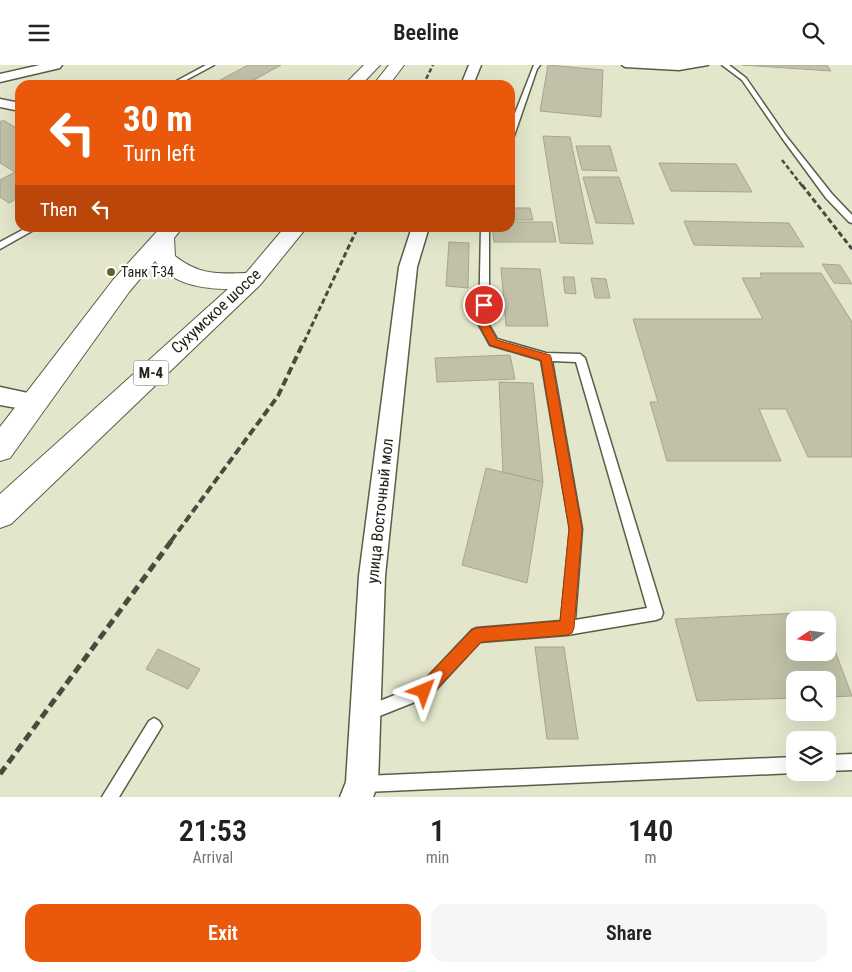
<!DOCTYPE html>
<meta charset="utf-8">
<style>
:root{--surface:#fff;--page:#f6f6f6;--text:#222;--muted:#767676;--accent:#ea580c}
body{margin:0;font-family:"Roboto Condensed",sans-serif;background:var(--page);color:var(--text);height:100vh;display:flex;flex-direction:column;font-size:19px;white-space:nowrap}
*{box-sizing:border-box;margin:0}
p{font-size:16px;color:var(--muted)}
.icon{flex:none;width:28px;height:28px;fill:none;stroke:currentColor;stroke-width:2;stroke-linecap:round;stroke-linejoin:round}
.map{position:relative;height:732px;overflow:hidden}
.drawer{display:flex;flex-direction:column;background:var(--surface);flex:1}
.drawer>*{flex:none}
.banner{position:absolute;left:15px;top:15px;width:500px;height:152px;border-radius:15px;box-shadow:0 5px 20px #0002;background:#ea580c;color:#fff;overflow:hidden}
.needle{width:32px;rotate:257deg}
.buttons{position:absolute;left:786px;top:546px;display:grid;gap:10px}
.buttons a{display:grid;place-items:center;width:50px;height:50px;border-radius:10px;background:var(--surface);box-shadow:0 5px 20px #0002;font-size:25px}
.pin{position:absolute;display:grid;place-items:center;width:42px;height:42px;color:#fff;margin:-21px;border:2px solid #fff;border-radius:50%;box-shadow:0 1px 5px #0007}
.me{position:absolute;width:55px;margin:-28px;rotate:44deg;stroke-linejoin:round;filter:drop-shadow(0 0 4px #0008)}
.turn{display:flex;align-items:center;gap:18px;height:105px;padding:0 25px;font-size:22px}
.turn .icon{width:65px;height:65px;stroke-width:2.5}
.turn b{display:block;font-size:35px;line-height:42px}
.then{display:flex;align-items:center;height:48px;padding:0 25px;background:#0003;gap:10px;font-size:19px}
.eta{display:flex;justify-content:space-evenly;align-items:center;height:85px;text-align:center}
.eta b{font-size:30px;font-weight:600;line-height:35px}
.button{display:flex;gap:10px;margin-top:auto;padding:10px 25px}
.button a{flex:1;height:58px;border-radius:15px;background:var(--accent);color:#fff;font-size:20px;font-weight:600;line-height:58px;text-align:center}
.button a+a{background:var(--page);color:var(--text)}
header{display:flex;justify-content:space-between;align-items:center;height:65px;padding:0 25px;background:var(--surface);font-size:22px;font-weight:600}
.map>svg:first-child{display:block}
.building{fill:#c0c1a8;stroke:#a5a68e}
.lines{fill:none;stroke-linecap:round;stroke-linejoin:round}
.lane-casing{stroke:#5c5d47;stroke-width:3}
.street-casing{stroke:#5c5d47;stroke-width:3}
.highway-casing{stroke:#5c5d47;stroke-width:2}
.lane{fill:#fff;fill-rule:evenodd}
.street{fill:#fff;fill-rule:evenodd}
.highway{fill:#fff;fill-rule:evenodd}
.rail-far3{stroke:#4a4a3e;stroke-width:2.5;stroke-dasharray:4.5 2.5;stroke-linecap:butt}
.rail-far2{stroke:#4a4a3e;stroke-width:3;stroke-dasharray:5.5 3;stroke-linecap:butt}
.rail-far1{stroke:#4a4a3e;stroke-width:4;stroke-dasharray:8 4;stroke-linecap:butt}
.rail{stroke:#4a4a3e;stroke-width:5;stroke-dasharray:9 5;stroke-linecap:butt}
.route{fill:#ea580c;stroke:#983908}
.poi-dot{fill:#636330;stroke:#fff;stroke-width:2}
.labels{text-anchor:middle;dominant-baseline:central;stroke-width:4.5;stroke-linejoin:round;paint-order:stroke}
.far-poi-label{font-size:14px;fill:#23231a;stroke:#fff;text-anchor:start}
.shield{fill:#fff;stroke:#65655f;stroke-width:1}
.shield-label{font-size:15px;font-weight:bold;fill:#23231a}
.street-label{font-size:16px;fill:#23231a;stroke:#fff}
</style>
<header><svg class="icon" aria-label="menu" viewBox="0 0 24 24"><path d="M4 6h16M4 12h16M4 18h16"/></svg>Beeline<svg class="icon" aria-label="search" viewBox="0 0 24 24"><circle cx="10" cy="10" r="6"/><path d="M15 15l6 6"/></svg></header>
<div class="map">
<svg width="852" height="732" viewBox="0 0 852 732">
<rect width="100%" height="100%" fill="#e4e6cc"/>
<!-- building -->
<g class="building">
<path d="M248,0h33l-36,20h-34z"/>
<path d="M548,0l55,5 -2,47 -61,-6z"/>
<path d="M742,0h85l4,6z"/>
<path d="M3,55l17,10v67l-11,6 -9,-6v-17l15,-8 -15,-9v-41z"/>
<path d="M543,71l27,1 23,107 -33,-1z"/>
<path d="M576,81h34l7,25 -35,-1z"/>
<path d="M659,98l77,1 16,28 -81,-1z"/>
<path d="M583,112h36l15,47 -38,-1z"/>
<path d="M510,143h20l3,12h-23z"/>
<path d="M684,156l105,2 15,24 -110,-2z"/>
<path d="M510,157h42l4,20h-62l-2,-15h18z"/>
<path d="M449,177l20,1 -1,45 -22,-2z"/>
<path d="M822,199l18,1 12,19 -18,-1z"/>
<path d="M501,203l39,1 8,57h-42z"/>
<path d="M760,208h61l31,49v135h-44l-22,-48h-27l22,52h-114l-17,-59h8l-25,-83h130l-21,-41h20z"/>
<path d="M563,212h11l2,17 -11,-1z"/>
<path d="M591,213l15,1 4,19h-15z"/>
<path d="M510,290l5,24 -78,3 -2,-24z"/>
<path d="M499,317l34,1 10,99 -40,-10z"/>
<path d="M486,403l57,14 -16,101 -65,-18z"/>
<path d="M819,547l3,8h-27v33h33v-21l24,64 -24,1v-17h-33v18l-98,3 -22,-82z"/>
<path d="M535,582h29l14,92h-31z"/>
<path d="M158,584l42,20 -12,20 -42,-20z"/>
</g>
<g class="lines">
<!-- lane casing -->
<g class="lane-casing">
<g id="lane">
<path d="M206,0h8l-37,20h-8z"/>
<path d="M534,0h6l-3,4 -23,67 -4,2v-12z"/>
<path d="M622,0h86l-29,5 -54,-3z"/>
<path d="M722,0h7l17,13 40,58 46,58 20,21v8l-3,-1 -23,-24 -44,-60 -40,-58z"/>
<path d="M28,162h11l-39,22v-7z"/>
<path d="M481,162h8v98l8,14 49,14 34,1 5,4 78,255 -2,5 -5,2 -89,15 -87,7 -50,54 -63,25 -5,-3 -3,-5 3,-5 58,-23 52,-55 5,-2 84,-7 9,-92 -29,-169 -51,-15 -11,-20zM552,296l24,1 71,246 -72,12 7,-91z"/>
<path d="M154,653l5,3 3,5 -3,5 -40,66h-17l47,-76z"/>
<path d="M852,689v16l-24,1v-16z"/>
<path d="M795,692v16l-430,19 -6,-2 -2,-6 2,-6 6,-2z"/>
</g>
</g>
<!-- street casing -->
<g class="street-casing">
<g id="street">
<path d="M40,0h22l-2,3 -60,14v-8z"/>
<path d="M469,0h12l-8,20h-12z"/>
<path d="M0,34l20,4v8l-20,-4z"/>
<path d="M412,162h17l-12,40 -32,309 -7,208 -5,13h-33l6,-15 13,-206 40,-309z"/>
<path d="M0,322l42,9 3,6 -3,6 -8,3 -34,-6z"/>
</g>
</g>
<!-- highway casing -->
<g class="highway-casing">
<g id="highway">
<path d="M364,0h16l-19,20h-17z"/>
<path d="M389,0h15l-15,20h-16z"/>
<path d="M161,162h22l-9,11 1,18c24,19 42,18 71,17l39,-46h22l-47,58 -249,239 -11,4v-34l228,-205c-25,0 -57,-5 -73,-28l-26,31 -119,166 -10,3v-34l113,-147z"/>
</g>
</g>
<!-- lane -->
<use href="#lane" class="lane"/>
<!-- street -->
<use href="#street" class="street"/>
<!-- highway -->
<use href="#highway" class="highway"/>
<!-- rail-far3 -->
<g class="rail-far3">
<path d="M423,20l10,-20"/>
<path d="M782,95l21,27"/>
</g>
<!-- rail-far2 -->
<g class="rail-far2">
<path d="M802,120l50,64"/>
<path d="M304,277l54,-115"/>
</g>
<!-- rail-far1 -->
<path class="rail-far1" d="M171,476l107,-145 26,-55"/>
<!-- rail -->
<path class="rail" d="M0,709l172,-234"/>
</g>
<!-- route -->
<path class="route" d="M484,237l5,3v20l8,15 53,15 1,2 31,172 -8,99 -2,5 -5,2 -86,7 -51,54 -6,2 -5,-2 -2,-5 2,-6 53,-55 5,-2 83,-7 9,-92 -28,-169 -51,-15 -11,-20v-20z"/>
<!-- markers -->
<circle class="poi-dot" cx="111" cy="207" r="5"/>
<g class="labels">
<!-- far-poi labels -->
<g class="far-poi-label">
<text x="121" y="207">Танк Т-34</text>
</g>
<!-- shield labels -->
<rect class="shield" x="133.5" y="295.5" width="35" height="25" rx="4"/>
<g class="shield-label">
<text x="151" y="308">М-4</text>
</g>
<!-- street labels -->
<g class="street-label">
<text transform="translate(216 246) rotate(-43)">Сухумское шоссе</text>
<text transform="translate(380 446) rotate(-84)">улица Восточный мол</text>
</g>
</g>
</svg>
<div class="buttons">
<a><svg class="needle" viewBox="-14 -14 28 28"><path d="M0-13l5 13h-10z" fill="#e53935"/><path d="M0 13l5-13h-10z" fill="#767676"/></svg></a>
<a><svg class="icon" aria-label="search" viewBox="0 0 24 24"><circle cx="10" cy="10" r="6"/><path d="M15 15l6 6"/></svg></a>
<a><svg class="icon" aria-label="layers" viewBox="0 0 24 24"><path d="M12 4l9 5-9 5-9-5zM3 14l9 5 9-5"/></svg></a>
</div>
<div class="pin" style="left:484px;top:240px;background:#d93025"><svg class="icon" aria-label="arrive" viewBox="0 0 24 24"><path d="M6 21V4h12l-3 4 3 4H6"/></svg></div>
<svg class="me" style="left:424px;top:626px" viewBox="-20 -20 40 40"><path d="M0-17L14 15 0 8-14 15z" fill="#ea580c" stroke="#fff" stroke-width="4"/></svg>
<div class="banner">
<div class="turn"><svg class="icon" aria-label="left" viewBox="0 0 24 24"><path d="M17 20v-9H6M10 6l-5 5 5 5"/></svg><div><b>30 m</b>Turn left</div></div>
<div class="then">Then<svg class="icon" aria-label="left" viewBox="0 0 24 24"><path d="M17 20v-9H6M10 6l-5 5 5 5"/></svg></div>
</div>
</div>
<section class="drawer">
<div class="eta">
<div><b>21:53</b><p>Arrival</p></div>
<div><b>1</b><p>min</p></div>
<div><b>140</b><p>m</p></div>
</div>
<div class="button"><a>Exit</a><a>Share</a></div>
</section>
